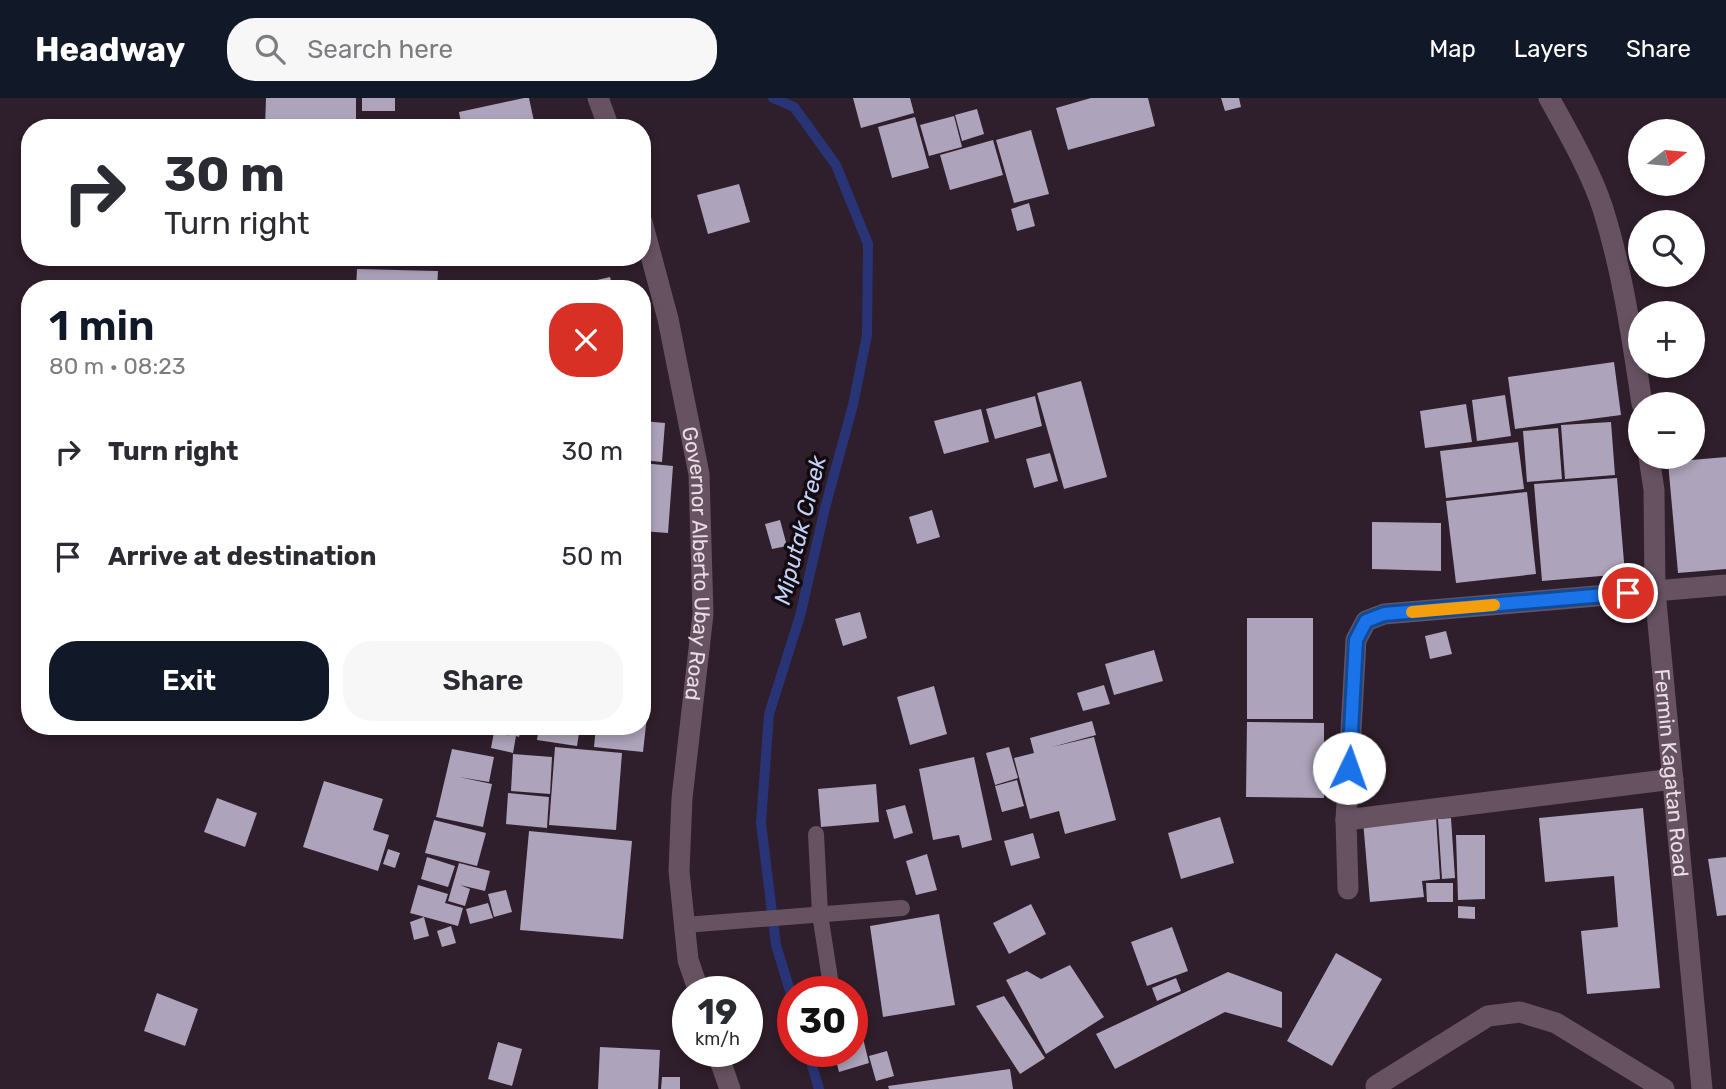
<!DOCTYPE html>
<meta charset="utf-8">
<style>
:root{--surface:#fff;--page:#f7f7f7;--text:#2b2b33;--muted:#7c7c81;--accent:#111827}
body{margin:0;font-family:Rubik,sans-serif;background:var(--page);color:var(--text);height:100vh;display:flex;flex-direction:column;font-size:26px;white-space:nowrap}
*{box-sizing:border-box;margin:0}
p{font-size:23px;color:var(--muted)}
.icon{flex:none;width:38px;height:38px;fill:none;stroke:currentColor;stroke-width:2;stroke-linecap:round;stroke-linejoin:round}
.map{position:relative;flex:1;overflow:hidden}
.details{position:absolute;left:21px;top:182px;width:630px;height:455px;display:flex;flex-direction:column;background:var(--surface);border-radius:28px;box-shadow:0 4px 10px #0003}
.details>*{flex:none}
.banner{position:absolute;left:21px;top:21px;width:630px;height:147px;border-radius:28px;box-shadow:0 4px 10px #0003;background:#fff;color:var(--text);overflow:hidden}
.needle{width:46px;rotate:74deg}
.buttons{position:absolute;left:1628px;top:21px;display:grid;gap:14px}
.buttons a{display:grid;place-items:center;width:77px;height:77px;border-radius:50%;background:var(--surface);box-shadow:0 4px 10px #0003;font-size:35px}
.speed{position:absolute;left:672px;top:878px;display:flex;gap:14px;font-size:35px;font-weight:700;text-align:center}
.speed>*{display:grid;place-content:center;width:91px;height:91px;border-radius:50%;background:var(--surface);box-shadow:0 4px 10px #0003;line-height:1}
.speed small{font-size:18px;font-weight:400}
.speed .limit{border:10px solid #d22;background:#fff;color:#111}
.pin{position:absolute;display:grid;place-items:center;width:60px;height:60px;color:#fff;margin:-30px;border:4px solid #fff;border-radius:50%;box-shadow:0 2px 7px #0007}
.me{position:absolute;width:77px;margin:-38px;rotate:3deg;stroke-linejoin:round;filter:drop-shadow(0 0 5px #0008)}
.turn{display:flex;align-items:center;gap:24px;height:147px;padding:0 28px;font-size:32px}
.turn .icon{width:91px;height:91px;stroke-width:2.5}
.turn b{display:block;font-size:49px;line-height:60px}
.round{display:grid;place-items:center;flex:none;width:74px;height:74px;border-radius:28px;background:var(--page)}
.head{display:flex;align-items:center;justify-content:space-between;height:119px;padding:0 28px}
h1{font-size:42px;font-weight:600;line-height:52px;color:var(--accent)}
.button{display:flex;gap:14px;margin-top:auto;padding:14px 28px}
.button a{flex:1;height:80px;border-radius:28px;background:var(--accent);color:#fff;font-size:28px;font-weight:600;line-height:80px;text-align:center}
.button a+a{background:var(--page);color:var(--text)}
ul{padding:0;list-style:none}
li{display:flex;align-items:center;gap:21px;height:105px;padding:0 28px}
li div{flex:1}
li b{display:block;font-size:26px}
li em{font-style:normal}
header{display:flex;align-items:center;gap:42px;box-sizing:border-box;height:98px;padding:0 35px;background:var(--accent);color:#fff}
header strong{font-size:33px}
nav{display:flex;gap:38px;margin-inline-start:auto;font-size:24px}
.search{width:490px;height:63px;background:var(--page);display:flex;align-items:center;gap:18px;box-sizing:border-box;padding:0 24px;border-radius:28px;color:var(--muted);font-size:26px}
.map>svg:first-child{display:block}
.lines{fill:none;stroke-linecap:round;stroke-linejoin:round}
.stream{stroke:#283476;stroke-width:10}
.building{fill:#ada3ba}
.lane{stroke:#675261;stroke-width:16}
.street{stroke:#675261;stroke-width:21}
.secondary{stroke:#675261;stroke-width:21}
.route-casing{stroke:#114b97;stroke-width:18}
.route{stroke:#1a73e8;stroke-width:12}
.slow{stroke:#f59e0b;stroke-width:12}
.labels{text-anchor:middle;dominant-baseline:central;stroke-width:7;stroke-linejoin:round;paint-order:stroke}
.street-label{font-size:21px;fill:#eadee6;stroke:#130b10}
.water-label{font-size:23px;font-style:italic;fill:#c5d2fa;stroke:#130b10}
</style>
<header>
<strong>Headway</strong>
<div class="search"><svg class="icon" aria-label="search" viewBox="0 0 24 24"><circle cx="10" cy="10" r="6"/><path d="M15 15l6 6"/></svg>Search here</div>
<nav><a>Map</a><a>Layers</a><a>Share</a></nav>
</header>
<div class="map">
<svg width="1726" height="991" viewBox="0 0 1726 991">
<rect width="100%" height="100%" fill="#2f1e2b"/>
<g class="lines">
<!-- stream -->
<g class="stream">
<path d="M773,0l21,9 42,58 32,79 -1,91 -14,70 -28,103 -25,108 -31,98 -8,109 15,122 17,56"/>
<path d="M808,954l11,37"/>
</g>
</g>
<!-- building -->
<g class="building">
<path d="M266,0h90v30h-91z"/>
<rect x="362" y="0" width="33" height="13"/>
<path d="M524,0h5l6,28 24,-5 2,7h-99l-3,-16z"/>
<path d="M853,0h57l4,15 -53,15z"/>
<path d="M1091,0h57l7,28 -87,24 -12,-42z"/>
<path d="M1221,0h18l2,9 -16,4z"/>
<path d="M977,11l7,25 -22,7 -7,-26z"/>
<path d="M954,18l8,31 -33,9 -9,-31z"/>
<path d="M915,19l14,51 -37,10 -14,-51z"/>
<path d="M378,22l37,1v7h-37z"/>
<path d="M1031,32l18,64 -35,9 -18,-63z"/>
<path d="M993,42l10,35 -53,15 -10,-35z"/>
<path d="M739,86l11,38 -42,12 -11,-39z"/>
<path d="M1029,105l6,23 -18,5 -6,-22z"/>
<path d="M100,159h22l-1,4 -21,-2z"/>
<rect x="274" y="159" width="93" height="7"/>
<path d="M357,171l81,2 -1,18h-81z"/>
<path d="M610,179l3,12h-51v-1z"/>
<rect x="145" y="187" width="39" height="4"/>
<path d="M186,187l36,2v2h-36z"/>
<path d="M1614,264l7,53 -106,14 -7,-52z"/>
<path d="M1081,283l26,96 -43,12 -27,-96z"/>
<path d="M642,297l6,17 -6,1z"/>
<path d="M1505,297l6,41 -34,5 -5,-41z"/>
<path d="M1035,298l7,30 -47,13 -9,-30z"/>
<path d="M1466,306l6,38 -47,6 -5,-37z"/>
<path d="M981,311l8,33 -45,12 -10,-33z"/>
<path d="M642,323l23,2 -3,39 -20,-2z"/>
<path d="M1611,324l4,53 -50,4 -4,-54z"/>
<path d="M1558,330l4,51 -35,3 -4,-51z"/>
<path d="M1518,344l6,47 -78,9 -6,-47z"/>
<path d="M1050,355l8,28 -24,7 -8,-29z"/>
<path d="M1726,359v112l-48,4 -10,-111z"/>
<path d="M642,365l31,3 -5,67 -26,-2z"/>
<path d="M1617,380l8,96 -83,7 -8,-97z"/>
<path d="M1527,394l9,82 -80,9 -10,-82z"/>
<path d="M932,412l8,27 -23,7 -8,-27z"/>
<path d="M780,422l7,26 -15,3 -7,-25z"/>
<path d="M1372,424l69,1v48l-69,-2z"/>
<path d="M860,514l7,26 -24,8 -8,-27z"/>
<rect x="1247" y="520" width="66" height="101"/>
<path d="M1446,533l6,23 -22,5 -5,-23z"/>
<path d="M1154,552l9,31 -49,14 -9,-31z"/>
<path d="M1104,587l6,19 -27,7 -6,-18z"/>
<path d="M934,588l13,48 -37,11 -13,-48z"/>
<path d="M642,617l5,1 -4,36 -49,-5 2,-21h46z"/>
<path d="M1092,623l4,14 -44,12 42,-10 22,83 -51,14 -6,-23 -29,8 -16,-61 20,-5 -4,-15z"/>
<path d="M1247,624l77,1v75l-78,-1z"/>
<path d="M496,628h26l-3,11 -3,-1 -3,17 -22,-5 3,-16 16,4 -15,-5z"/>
<path d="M539,628h41l-3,20 -40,-6z"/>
<path d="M555,649l67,6 -6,77 -67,-5z"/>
<path d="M1009,649l9,31 -23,7 -9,-32z"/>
<path d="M452,651l42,8 -5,25 -30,-5 33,7 -9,43 -47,-10z"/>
<path d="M513,656l39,3 -2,37 -39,-3z"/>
<path d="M974,659l18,83 -30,8 -3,-13 -26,5 -14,-71z"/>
<path d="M1017,682l7,26 -22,6 -7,-26z"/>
<path d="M324,683l59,18 -10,31 16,5 -11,36 -75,-24z"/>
<path d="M876,686l3,38 -58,5 -3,-38z"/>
<path d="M508,695l41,4 -2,31 -41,-4z"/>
<path d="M217,700l40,15 -12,34 -41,-15z"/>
<path d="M905,707l8,28 -19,6 -8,-29z"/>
<path d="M1643,710l17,180 -73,6 -6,-63 37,-4 -4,-51 -69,6 -6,-64z"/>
<path d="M1436,718l4,63 -18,2 2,16 -54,5 -7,-81z"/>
<path d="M1220,719l14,46 -53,16 -13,-46z"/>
<path d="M1451,720l4,60 -13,1 -4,-60z"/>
<path d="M434,722l52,13 -9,33 -52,-13z"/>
<path d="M529,733l103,10 -9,98 -103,-9z"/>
<path d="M1033,735l7,25 -29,8 -7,-25z"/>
<path d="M1456,737h29v64l-27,1z"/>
<path d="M388,751l12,4 -5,15 -12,-4z"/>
<path d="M927,756l10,36 -21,5 -10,-34z"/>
<path d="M427,759l28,9 -7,21 -27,-8z"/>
<path d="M1726,759v58l-9,1 -9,-57z"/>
<path d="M459,765l31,8 -5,20 -25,-6 10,4 -5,17 -17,-5z"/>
<path d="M1426,785h27v19h-26z"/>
<path d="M418,787l30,9 -3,9 18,5 -5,18 -48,-13z"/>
<path d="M506,792l6,22 -18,5 -6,-23z"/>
<path d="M488,805l5,15 -23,6 -4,-15z"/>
<path d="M1031,806l15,30 -37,20 -16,-31z"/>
<path d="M1458,808l17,1v12l-17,-1z"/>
<path d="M939,816l16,91 -72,12 -13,-91z"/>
<path d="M424,819l5,19 -15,4 -4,-18z"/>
<path d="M451,828l5,17 -14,4 -5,-16z"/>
<path d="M1172,829l16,44 -41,15 -16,-44z"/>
<path d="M1336,855l46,26 -50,87 -45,-25z"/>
<path d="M1070,867l34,52 -58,37 -40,-74 21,-9 14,8z"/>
<path d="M1228,874l54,20v36l-57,-16 -110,57 -19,-35z"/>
<path d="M1176,880l5,13 -24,10 -5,-13z"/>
<path d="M157,895l41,16 -13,37 -41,-15z"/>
<path d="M1004,898l41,62 -25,16 -44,-68z"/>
<path d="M862,936l7,29 -30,9 -5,-20h18v-15z"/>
<path d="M498,944l24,7 -10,37 -24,-7z"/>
<path d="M600,949l60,3 -2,39h-60z"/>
<path d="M887,953l7,25 -18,5 -7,-25z"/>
<path d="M1010,971l3,20h-124l-1,-3z"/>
<path d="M662,979h18v12h-19z"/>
</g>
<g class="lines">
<!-- lane -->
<g class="lane">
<path d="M816,736l4,80 12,78"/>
<path d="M685,827l217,-17"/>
</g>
<!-- street -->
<g class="street">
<path d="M1549,0c19,34 42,74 54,111 20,64 29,129 39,195"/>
<path id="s1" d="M1649,359l5,33 1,101 47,498"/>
<path d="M1346,722l327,-41"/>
<path d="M1348,791l-2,-69 10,-180 10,-19 18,-7 342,-29"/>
<path d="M1376,988l112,-70 32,-4 36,11 108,66"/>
</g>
<!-- secondary -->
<g class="secondary">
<path d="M598,0l11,30"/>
<path id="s2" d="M642,124l26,97 31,155 4,140 -21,184 -3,73 9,89 11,32"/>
<path d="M717,954l13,37"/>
</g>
</g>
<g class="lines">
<!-- route casing -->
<g class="route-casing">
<path id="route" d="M1349,670l7,-128 10,-19 18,-7 244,-21"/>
</g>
<!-- route -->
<use href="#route" class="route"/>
<!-- slow -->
<path class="slow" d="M1412,514l82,-7"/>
</g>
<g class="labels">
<!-- street labels -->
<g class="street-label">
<text stroke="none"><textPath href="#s2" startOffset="348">Governor Alberto Ubay Road</textPath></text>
<text stroke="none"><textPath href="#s1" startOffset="317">Fermin Kagatan Road</textPath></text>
</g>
<!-- water labels -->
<g class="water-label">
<text transform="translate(800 432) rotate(-76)">Miputak Creek</text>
</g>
</g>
</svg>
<div class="buttons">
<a><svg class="needle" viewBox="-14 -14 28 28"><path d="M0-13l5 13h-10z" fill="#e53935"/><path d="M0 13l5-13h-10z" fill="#7c7c81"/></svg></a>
<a><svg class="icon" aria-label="search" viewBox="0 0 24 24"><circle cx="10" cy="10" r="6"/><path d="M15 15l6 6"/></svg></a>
<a>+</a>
<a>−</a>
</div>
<div class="speed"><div>19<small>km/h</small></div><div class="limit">30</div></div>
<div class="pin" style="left:1628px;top:495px;background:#d93025"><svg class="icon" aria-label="arrive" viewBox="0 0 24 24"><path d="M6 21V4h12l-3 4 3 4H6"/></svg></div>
<svg class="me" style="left:1349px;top:670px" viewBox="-20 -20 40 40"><circle r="19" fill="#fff"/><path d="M0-13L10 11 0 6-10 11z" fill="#1a73e8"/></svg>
<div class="banner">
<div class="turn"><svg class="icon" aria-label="right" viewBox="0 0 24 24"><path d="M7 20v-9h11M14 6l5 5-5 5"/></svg><div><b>30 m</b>Turn right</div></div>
</div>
<section class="details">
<div class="head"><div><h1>1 min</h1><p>80 m · 08:23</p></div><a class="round" style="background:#d93025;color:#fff"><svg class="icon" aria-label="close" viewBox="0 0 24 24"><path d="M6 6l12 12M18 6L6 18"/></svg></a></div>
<ul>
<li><svg class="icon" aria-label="right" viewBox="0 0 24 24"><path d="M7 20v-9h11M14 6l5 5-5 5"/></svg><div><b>Turn right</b></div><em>30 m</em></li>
<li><svg class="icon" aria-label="arrive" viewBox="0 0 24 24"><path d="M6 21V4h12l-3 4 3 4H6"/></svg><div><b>Arrive at destination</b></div><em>50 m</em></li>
</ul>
<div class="button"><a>Exit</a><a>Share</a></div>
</section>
</div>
